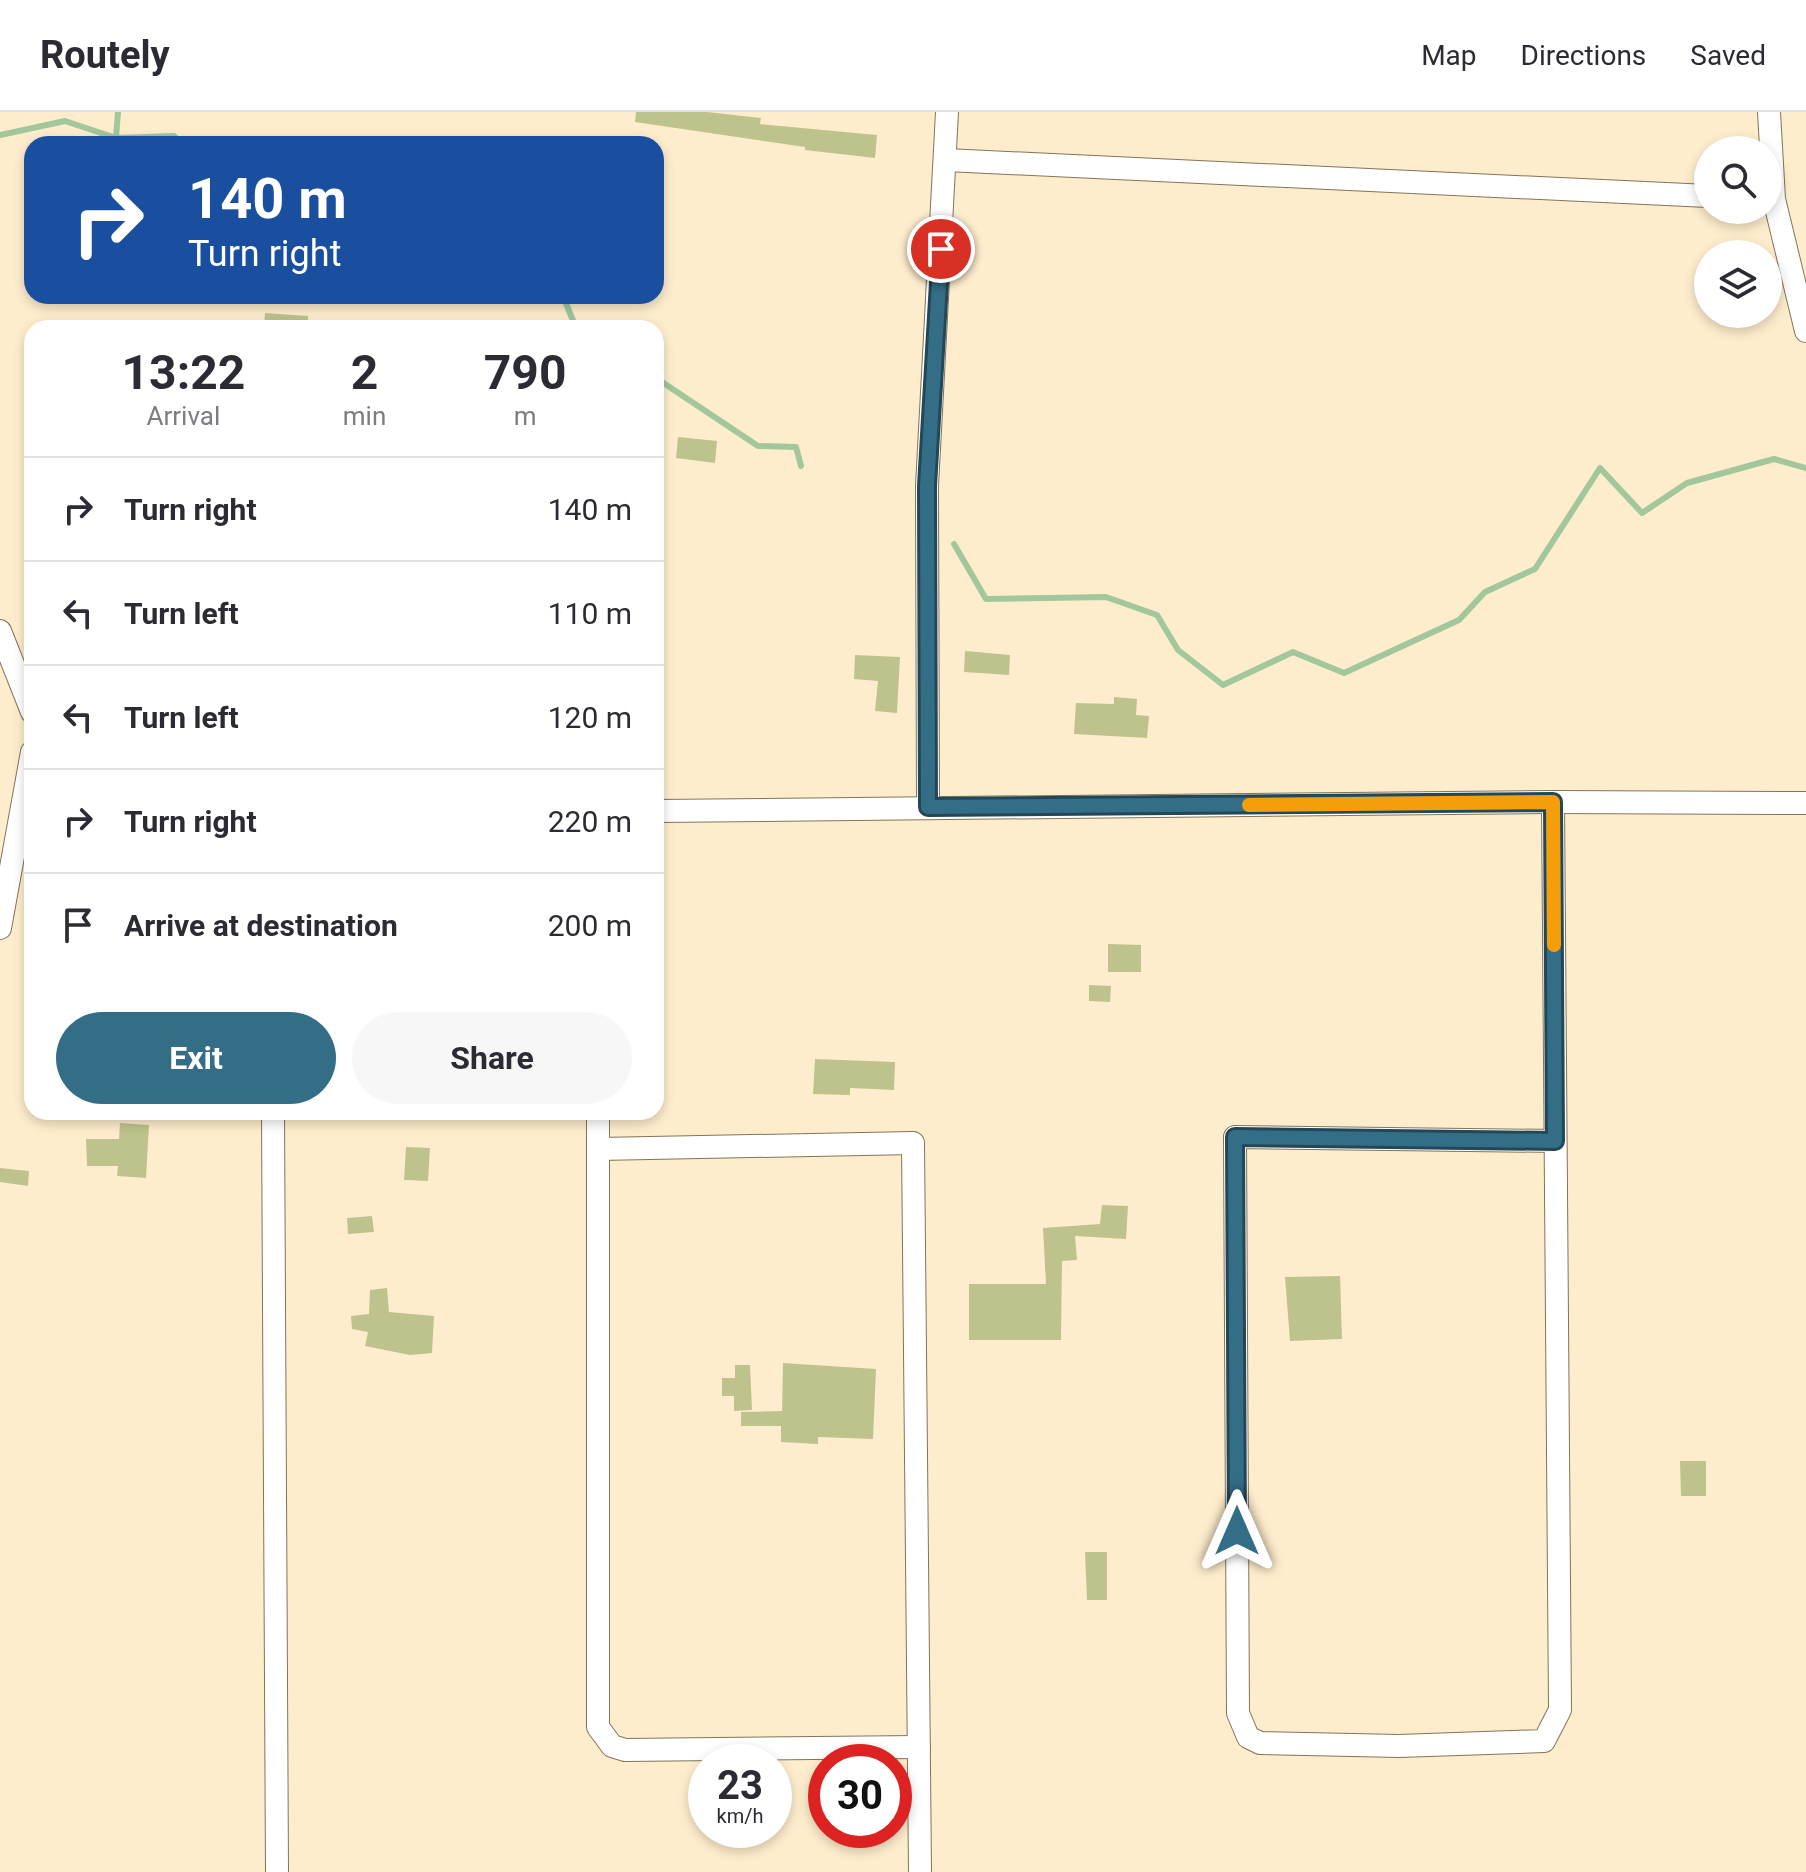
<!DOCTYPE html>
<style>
:root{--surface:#fff;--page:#f7f7f7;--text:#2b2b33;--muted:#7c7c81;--line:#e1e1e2;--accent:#346d86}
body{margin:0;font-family:Roboto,sans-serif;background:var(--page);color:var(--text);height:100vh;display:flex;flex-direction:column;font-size:30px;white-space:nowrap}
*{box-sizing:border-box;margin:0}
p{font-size:26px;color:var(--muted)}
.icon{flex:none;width:44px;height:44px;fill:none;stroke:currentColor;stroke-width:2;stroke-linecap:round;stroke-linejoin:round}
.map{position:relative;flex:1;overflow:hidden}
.sheet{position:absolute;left:24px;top:208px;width:640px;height:800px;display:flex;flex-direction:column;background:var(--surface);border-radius:24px;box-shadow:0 4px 12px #0003}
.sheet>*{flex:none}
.hud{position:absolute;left:24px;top:24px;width:640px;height:168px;border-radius:24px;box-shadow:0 4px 12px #0003;background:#1a4fa0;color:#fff;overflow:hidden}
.tools{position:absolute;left:1694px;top:24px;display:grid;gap:16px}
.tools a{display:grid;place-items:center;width:88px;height:88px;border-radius:50%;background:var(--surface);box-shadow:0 4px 12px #0003;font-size:40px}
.speed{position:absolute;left:688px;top:1632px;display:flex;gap:16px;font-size:40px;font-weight:700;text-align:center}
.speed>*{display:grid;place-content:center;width:104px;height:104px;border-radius:50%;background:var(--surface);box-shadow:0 4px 12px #0003;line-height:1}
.speed small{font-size:20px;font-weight:400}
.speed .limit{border:12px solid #d22;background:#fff;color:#111}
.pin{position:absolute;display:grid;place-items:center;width:68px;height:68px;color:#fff;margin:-34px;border:4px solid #fff;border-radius:50%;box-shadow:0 2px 8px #0007}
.me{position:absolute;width:88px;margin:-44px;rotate:0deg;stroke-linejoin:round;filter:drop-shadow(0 0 6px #0008)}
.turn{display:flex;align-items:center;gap:28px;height:168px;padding:0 32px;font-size:36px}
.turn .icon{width:104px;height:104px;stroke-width:2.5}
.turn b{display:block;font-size:56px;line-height:68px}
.eta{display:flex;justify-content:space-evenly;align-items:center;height:136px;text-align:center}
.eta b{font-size:48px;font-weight:700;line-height:56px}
.button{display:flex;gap:16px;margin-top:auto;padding:16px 32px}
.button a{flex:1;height:92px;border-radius:48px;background:var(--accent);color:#fff;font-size:32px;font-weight:700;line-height:92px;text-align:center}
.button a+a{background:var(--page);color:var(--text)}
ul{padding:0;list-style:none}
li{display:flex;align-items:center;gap:24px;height:104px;padding:0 32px;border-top:2px solid var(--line)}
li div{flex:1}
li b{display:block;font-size:30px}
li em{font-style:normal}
header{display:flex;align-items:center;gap:48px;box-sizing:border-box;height:112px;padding:0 40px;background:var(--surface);border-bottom:2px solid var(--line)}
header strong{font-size:38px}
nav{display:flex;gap:44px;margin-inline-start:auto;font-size:28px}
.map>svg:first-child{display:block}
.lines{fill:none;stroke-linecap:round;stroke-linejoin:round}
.stream{stroke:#a1c79b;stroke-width:6}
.building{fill:#bec38d}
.minor-casing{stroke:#837458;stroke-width:24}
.minor{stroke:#fff;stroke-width:22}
.route-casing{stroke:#224757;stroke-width:20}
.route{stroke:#346d86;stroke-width:14}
.slow{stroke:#f59e0b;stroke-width:14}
</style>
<header>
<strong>Routely</strong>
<nav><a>Map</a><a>Directions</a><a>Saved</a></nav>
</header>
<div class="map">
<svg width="1806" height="1760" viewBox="0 0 1806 1760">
<rect width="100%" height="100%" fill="#feedcd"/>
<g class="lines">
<!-- stream -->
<g class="stream">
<path d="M0,23l65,-14 51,17 58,-2 9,8"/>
<path d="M116,26l2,-26"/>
<path d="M563,184l13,32"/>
<path d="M656,266l102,68 38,1 5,19"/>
<path d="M954,432l32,55 120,-2 51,18 21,35 45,35 70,-33 51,21 115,-53 26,-28 50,-23 65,-101 42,45 45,-30 87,-24 32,9"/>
</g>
</g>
<!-- building -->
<g class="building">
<path d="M636,0h71l54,6 -1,6 117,11 -2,23 -70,-8v-3l-170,-25z"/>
<path d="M265,201l43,3v12h-44z"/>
<path d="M678,325l39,4 -2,22 -39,-5z"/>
<path d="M965,539l45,4 -1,20 -45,-3z"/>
<path d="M855,543l45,2 -3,56 -22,-2 3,-30 -24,-2z"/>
<path d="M1114,585l23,2 -1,16 13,1 -2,22 -73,-4 2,-31 38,1z"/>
<path d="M1108,832l33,1v27h-33z"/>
<path d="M1089,873l22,1 -1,16 -21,-1z"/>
<path d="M815,947l80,3 -1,28 -44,-2v7l-37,-1z"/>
<path d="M120,1011l29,2 -3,53 -29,-2 1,-10h-31l-1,-27h33z"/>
<path d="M406,1035l24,1 -2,33 -24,-1z"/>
<path d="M0,1056l29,3 -1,15 -28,-4z"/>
<path d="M1102,1093l26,1 -2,33 -51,-3 2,24 -15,1 -1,79h-92v-56h77l-3,-56 57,-4z"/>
<path d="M372,1104l2,16 -26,2 -1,-16z"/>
<path d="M1340,1164l2,63 -52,2 -5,-64z"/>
<path d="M387,1176l2,24 45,4 -2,37 -22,2 -45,-9 3,-14 -16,-3 -1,-13 18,-2 1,-24z"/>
<path d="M783,1251l93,6 -3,70 -55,-2v7l-37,-2v-16h-40v-14l41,-1z"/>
<path d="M735,1253h15l2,45 -18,1v-15h-12v-18h13z"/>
<path d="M1680,1349h26v35h-25z"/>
<path d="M1085,1440h22v48h-20z"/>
</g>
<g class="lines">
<!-- minor casing -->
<g class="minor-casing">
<g id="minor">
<path d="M1769,0l5,87 32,132"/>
<path d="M946,48l762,36"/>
<path d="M0,519l32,81"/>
<path d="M1553,690l7,908 -16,31 -145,5 -139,-3 -12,-6 -10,-24 -3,-576 320,4"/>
<path d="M928,695l-1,-321 20,-374"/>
<path d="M656,699l897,-9 253,1"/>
<path d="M0,816l32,-176"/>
<path d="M273,1000l4,760"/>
<path d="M598,1000v615l14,19 13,4 294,-3"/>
<path d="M599,1037l314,-6 7,729"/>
</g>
</g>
<!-- minor -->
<use href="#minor" class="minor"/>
</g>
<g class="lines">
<!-- route casing -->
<g class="route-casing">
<path id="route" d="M941,137l-14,237 1,321 625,-5 2,339 -320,-4 2,394"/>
</g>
<!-- route -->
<use href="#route" class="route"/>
<!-- slow -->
<path class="slow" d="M1249,693l304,-3 1,143"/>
</g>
</svg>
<div class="tools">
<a><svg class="icon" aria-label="search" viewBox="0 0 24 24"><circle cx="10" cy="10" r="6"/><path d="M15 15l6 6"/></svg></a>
<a><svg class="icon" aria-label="layers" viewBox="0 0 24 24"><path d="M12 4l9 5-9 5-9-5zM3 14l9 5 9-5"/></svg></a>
</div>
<div class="speed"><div>23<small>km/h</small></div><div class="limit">30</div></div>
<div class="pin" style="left:941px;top:137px;background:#d93025"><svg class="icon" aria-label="arrive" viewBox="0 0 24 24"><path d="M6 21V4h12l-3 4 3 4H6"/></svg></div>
<svg class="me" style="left:1237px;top:1419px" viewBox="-20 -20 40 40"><path d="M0-17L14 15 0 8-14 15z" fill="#346d86" stroke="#fff" stroke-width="4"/></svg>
<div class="hud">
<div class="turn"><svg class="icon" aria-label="right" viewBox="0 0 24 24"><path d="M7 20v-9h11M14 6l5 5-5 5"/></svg><div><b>140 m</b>Turn right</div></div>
</div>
<section class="sheet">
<div class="eta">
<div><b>13:22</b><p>Arrival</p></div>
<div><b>2</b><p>min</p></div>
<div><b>790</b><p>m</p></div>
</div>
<ul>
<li><svg class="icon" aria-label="right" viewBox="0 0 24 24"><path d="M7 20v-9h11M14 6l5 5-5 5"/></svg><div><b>Turn right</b></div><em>140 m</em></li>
<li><svg class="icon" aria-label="left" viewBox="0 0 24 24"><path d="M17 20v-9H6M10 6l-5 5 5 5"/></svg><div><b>Turn left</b></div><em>110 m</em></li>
<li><svg class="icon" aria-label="left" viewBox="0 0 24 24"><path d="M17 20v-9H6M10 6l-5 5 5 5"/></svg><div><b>Turn left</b></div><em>120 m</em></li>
<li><svg class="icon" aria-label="right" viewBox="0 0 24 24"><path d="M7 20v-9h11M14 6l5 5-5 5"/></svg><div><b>Turn right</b></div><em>220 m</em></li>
<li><svg class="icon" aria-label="arrive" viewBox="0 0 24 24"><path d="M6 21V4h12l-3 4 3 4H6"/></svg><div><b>Arrive at destination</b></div><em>200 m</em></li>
</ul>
<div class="button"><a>Exit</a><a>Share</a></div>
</section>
</div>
